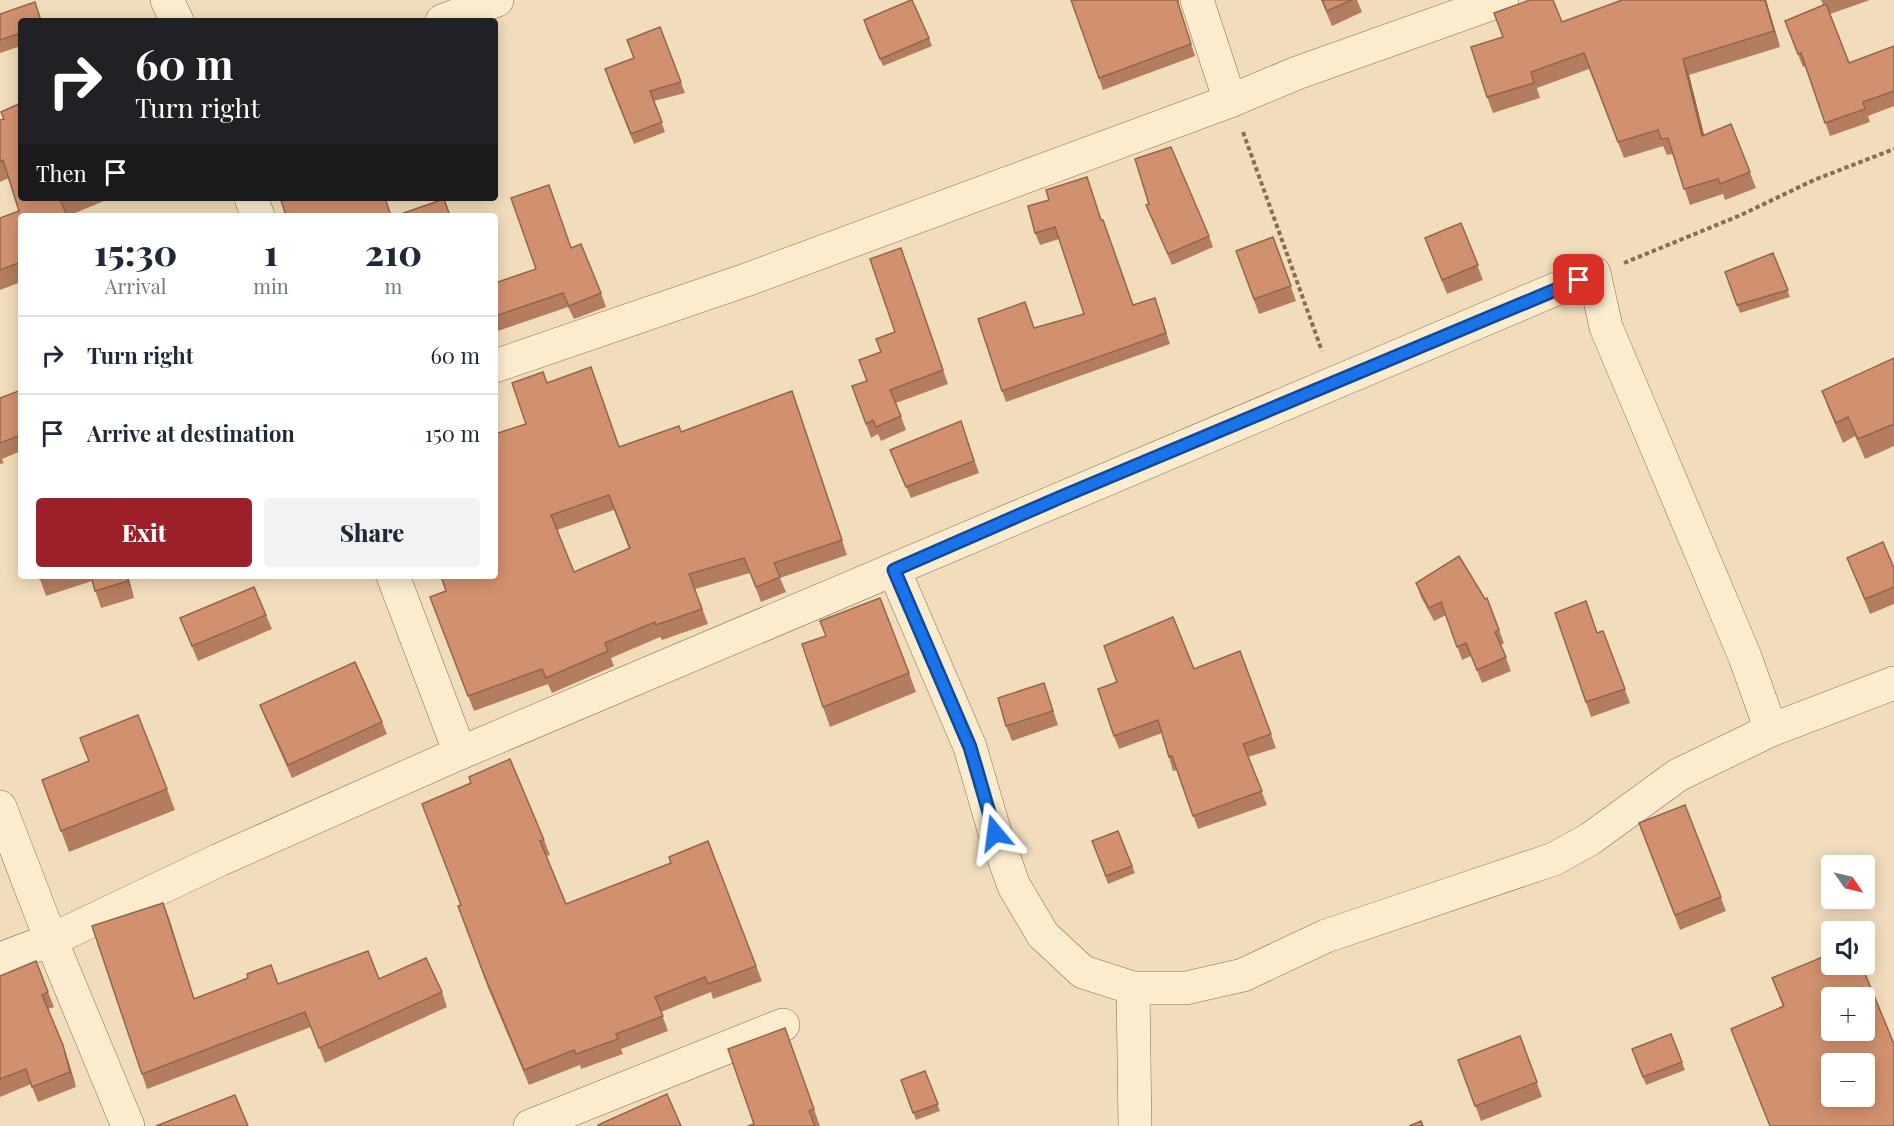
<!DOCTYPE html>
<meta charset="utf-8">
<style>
:root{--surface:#fff;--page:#f2f2f3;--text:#1f2937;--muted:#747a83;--line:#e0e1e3;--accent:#9d2029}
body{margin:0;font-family:"Playfair Display",serif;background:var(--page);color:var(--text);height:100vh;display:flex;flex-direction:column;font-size:22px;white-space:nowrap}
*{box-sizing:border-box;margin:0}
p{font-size:20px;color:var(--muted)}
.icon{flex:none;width:33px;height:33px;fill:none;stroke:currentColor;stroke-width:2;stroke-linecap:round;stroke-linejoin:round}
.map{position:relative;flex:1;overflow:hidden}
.drawer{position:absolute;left:18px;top:213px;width:480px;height:366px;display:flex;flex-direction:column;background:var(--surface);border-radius:6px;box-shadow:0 3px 15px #0003}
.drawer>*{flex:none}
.hud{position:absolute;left:18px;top:18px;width:480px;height:183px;border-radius:6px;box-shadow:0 3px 15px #0003;background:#202124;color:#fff;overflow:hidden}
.needle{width:39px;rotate:124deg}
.buttons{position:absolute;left:1821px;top:855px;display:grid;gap:12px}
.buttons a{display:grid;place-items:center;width:54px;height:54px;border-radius:6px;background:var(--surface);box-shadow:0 3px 15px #0003;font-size:30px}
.pin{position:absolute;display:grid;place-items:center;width:51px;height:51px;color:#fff;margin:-26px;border-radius:12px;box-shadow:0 3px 9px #0006}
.me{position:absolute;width:66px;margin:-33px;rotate:344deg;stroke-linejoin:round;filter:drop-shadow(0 0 4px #0008)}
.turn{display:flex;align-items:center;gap:21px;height:126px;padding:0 18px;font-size:27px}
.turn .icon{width:78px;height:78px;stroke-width:2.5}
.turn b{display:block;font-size:42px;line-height:51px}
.then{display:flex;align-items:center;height:57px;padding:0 18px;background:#0003;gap:12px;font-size:22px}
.eta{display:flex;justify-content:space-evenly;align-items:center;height:102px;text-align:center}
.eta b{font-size:36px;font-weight:800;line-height:42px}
.button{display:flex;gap:12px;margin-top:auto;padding:12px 18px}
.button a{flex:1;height:69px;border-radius:6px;background:var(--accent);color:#fff;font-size:24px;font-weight:800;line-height:69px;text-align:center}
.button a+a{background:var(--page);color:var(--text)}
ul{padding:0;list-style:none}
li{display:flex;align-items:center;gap:18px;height:78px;padding:0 18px;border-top:2px solid var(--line)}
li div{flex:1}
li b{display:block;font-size:22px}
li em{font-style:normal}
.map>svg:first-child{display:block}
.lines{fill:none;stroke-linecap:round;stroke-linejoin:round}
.street-casing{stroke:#896d54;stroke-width:34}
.path{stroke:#896d54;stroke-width:4;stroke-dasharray:4.5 3;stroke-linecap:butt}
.street{stroke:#fbebcf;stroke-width:33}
.wall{fill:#b57d5f;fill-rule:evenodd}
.shaded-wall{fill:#93664d}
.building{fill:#d2916e;stroke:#93664d;stroke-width:1.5;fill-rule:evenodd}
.route-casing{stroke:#114b97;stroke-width:15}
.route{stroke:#1a73e8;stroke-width:10}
</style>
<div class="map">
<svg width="1894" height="1126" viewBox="0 0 1894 1126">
<rect width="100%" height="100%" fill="#f1ddbc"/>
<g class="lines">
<!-- street casing -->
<g class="street-casing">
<g id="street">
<path d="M167,0l10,21"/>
<path d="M1197,0l33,101"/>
<path d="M442,21l55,-21"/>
<path d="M251,198l7,18"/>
<path d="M495,366l251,-86 484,-179 67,-28 205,-73"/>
<path d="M894,570l76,177 25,86 19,53 29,49 40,37 50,16h53l57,-13 83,-39 228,-77 36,-20 88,-64 93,-45 123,-47"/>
<path d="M393,576l67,177"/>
<path d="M0,807l51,133 77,186"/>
<path d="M0,959l51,-19 168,-80 241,-107 1134,-480 12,54 139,330 26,73"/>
<path d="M1133,988l2,138"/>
<path d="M530,1126l253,-101"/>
</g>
</g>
<!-- path -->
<g class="path">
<path d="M1243,132l79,219"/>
<path d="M1624,263l117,-48 73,-35 80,-31"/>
</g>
<!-- street -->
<use href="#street" class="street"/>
</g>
<!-- wall -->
<g class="wall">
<path d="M1071,0h108v6l16,50 -92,34z"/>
<path d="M1321,0h36l5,12 -30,14z"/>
<path d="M1622,0h144l14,47 -91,28 15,60 27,-11 25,64 -31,12 -2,-6 -33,11 -17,-51 -6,1 -4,-9 -39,12 -35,-89 -52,19 3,10 -47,15 -6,-16z"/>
<path d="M1821,0h49l-40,14 19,49 45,-17v60l-26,10 2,6 -40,14 -25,-70 -2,1 -13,-33 33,-29z"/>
<path d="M0,14l21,7v25l-21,7z"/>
<path d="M660,27l25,66 -31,8 11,31 -31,12 -26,-65 26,-21z"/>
<path d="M866,28l63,10 3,8 -49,20z"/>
<path d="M21,103v95h90l-43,18h-47v66l-21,8v-72l19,-7 -10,-33 -9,4v-62l4,-1z"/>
<path d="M1091,189l10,31 32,85 26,5 11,34 -164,58 -4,-11 32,-63 50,-14 -25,-75 -19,6 -5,-12z"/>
<path d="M1146,205l63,31 4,11 -41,18z"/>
<path d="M1461,223l22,57 -36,14 -22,-56z"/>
<path d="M1273,237l23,64 -37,13 -23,-63z"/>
<path d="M571,248l30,45 5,14 -32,12 -6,-12 -73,25v-49l41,-14z"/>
<path d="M901,248l47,136 -52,19 10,27 -25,11 -3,-7 -7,4 -19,-52 15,-5 14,-29 -5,-13 19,-7z"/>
<path d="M1773,253l17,44 -50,16 -15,-41z"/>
<path d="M1894,358v88l-29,13 -10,-23 -12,7 -14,-33 -7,-19z"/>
<path d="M547,383l72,64 62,-15 116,-26 50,149 -67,23 6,14 -25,10 -11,-29 -55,16 13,35 -46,16 -2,-3 -49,21 3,8 -62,27 -4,-9 -74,27 -44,-114 16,-6 80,-167zM614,510l15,39 -55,23 -17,-42z"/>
<path d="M21,390v61l-19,8 2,4 -4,1v-66z"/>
<path d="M961,421l18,52 -68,25 -21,-48z"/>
<path d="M1847,558l47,10v36l-24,10z"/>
<path d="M39,576h89l6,22 -33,10 -9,-27 -46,15z"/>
<path d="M1416,583l69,16 2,-1 17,45 -3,2 10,26 -29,12 -11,-27 -9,4 -16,-45 -12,6 -13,-24z"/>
<path d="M1555,613l42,20 6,-2 27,72 -39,14z"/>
<path d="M266,615l6,14 -74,32 -18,-43z"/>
<path d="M825,636l84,37 7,19 -86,35 -7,-20z"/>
<path d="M1240,651l36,97 -28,9 19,48 -69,24 -21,-59 -4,1 -11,-38 -43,16 -5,-13 80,-67z"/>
<path d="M1044,683l14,42 -46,16 -6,-15z"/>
<path d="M260,705l122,17 5,12 -95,44 -27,-60z"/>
<path d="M42,780l125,9 8,21 -106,42z"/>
<path d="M422,804l122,36 6,15 -4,1 20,48 105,-41 37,-22 54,140 -49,18 -2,-7 -50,20 7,19 -47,18 2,5 -42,15 -1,-4 -51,20 -41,-97 -30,-82 3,-1z"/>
<path d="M1685,805l41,106 -46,19 -36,-93z"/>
<path d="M1118,831l17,42 -27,11 -16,-43z"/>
<path d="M163,903l31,96 185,-20 63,13 5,15 -122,56 -14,-36 -164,62 -5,-15z"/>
<path d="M0,976l48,16 6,15 -6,2 20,51 8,27 -38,15 -7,-18 -31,13z"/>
<path d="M1772,978l122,148h-124l-39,-97 52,-22z"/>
<path d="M785,1028l35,98h-72l6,-2z"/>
<path d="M1671,1034l14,36 -39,15 -14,-36z"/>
<path d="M1520,1036l22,61 -61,24 -23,-61z"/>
<path d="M925,1071l15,40 -24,9 -15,-40z"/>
</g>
<!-- shaded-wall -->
<g class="shaded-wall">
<path d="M1765,0h1l14,47 -6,-16z"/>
<path d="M1683,59l6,16 19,76 -6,-15z"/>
<path d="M126,576h2l6,22z"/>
<path d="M163,903l6,15 30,96 -5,-15z"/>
<path d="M63,1045l5,15 8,27 -6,-15z"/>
</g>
<!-- building -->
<g class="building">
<path d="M911,0h1l17,38 -49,21 -16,-39z"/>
<path d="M1071,0h106l14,44 -92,34z"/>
<path d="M1322,0h30l-25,11z"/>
<path d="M1530,0h23l9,22 60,-22h143l9,31 -91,28 19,77 29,-12 19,48 -30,12 -2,-5 -34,10 -16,-51 -7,1 -3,-9 -40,12 -34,-89 -53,19 3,11 -47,14 -16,-50 32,-10 -9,-24z"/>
<path d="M35,2l6,19h-20v12l-21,7v-26z"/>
<path d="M1826,4l23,59 45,-17v45l-31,11 2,7 -40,14 -24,-70 -3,1 -13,-33z"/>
<path d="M660,27l21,55 -31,9 12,31 -31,12 -26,-65 29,-11 -7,-18z"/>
<path d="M21,103v95h41l-2,1 7,17h-46v46l-21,8v-52l19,-7 -16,-51 -3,2v-42l4,-1 -3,-7z"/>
<path d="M1171,147l38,89 -41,18 -22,-49 3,-1 -14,-45z"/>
<path d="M1087,177l14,43h2l30,85 22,-7 11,35 -164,58 -24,-72 47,-17 9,26 50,-14 -29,-87 -20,6 -7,-27 21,-6 -3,-10z"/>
<path d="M549,185l22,63 10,-4 20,49 -32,13 -6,-13 -68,23v-33l41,-14 -25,-71z"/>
<path d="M280,198h105l6,18h-101l-1,-2 -3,1z"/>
<path d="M444,199l6,17h-55z"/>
<path d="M1461,223l17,42 -36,15 -17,-42z"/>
<path d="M1273,237l18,49 -37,13 -18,-48z"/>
<path d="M901,248l42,122 -53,20 11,26 -25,11 -3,-7 -7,4 -14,-38 15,-5 -8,-21 22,-8 -5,-13 19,-7 -25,-73z"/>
<path d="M1773,253l15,37 -51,15 -12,-33z"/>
<path d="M1894,358v66l-36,15 -10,-22 -12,6 -14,-32z"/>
<path d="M591,367l28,80 60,-21 2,6 111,-41 50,149 -68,23 6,14 -24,10 -12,-29 -55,16 13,35 -46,16 -1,-3 -50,21 3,8 -62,27 -4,-9 -74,27 -38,-99 16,-6 -5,-15h54v-142l31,-10 -14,-41 31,-11 4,11zM609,495l21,53 -56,24 -23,-57z"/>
<path d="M21,390v45l-21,8v-45z"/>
<path d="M961,421l13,40 -68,26 -16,-37z"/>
<path d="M1883,542l11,26v19l-29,12 -18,-41z"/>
<path d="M1459,556l26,43 2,-1 12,32 -4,2 11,25 -29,13 -11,-27 -9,4 -16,-45 -12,6 -13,-25z"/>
<path d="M39,576h11l-10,3z"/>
<path d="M91,576h35l2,5 -33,10z"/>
<path d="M254,587l12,28 -74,31 -12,-28z"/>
<path d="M880,598l29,75 -86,34 -21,-63 24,-8 -6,-15z"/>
<path d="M1586,601l11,32 6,-2 22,58 -39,13 -31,-89z"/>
<path d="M1173,617l21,52 46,-18 31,83 -28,10 19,47 -69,25 -21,-60 -3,1 -11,-37 -44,16 -16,-47 19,-7 -13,-36z"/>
<path d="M355,662l27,60 -94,43 -28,-60z"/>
<path d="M1044,683l9,28 -47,15 -8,-28z"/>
<path d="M138,715l29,74 -106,42 -19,-51 47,-19 -9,-23z"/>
<path d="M510,759l34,81 -4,1 26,63 105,-41 -2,-6 39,-16 48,125 -48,18 -3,-7 -50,20 8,19 -47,18 2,5 -42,15 -2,-4 -50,20 -41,-98 -25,-66 3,-1 -39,-101 49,-21 -2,-6z"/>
<path d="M1685,805l36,92 -46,18 -36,-92z"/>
<path d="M1118,831l14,35 -26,10 -14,-35z"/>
<path d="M163,903l31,96 54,-21 -1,-4 24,-9 7,19 90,-33 11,28 47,-21 16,34 -123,56 -14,-36 -163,62 -50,-148z"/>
<path d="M1832,953v11h29l33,80v82h-124l-39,-97 53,-23 -12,-28zM1832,998h32v32h-32zM1832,1064h32v32h-32z"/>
<path d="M36,961l12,31 -6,3 21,50 7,27 -38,15 -6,-18 -26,10v-103z"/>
<path d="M785,1028l29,81 -5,2 6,15h-67l6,-2 -26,-75z"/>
<path d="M1671,1034l11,28 -39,15 -11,-28z"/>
<path d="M1520,1036l17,46 -62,24 -17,-46z"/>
<path d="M925,1071l13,33 -25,9 -12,-33z"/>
<path d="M667,1094l14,32h-82l-1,-1z"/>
<path d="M235,1095l13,31h-92z"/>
<path d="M1421,1121l2,5h-14z"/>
</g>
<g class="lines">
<!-- route casing -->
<g class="route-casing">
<path id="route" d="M995,833l-25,-86 -76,-177 167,-73 518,-217"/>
</g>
<!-- route -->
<use href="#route" class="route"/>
</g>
</svg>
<div class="buttons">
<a><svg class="needle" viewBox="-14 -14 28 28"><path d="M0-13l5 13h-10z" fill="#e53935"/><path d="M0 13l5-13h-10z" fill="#747a83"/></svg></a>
<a><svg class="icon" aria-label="sound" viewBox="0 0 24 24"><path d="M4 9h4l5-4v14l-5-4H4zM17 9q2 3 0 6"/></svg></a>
<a>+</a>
<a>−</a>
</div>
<div class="pin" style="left:1579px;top:280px;background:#d93025"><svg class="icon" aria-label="arrive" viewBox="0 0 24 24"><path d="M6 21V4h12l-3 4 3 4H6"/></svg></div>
<svg class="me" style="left:995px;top:833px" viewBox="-20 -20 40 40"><path d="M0-17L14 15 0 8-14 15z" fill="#1a73e8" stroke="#fff" stroke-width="4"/></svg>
<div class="hud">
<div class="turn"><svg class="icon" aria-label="right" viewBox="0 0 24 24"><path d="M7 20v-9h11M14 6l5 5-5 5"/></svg><div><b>60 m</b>Turn right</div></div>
<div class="then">Then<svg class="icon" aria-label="arrive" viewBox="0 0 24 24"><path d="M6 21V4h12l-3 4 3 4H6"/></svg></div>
</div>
<section class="drawer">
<div class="eta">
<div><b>15:30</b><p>Arrival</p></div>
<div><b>1</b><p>min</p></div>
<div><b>210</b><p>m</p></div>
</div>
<ul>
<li><svg class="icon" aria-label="right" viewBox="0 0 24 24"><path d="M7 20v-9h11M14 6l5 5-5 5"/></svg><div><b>Turn right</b></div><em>60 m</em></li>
<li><svg class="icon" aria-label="arrive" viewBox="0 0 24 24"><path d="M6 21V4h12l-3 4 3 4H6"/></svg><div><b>Arrive at destination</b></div><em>150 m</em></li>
</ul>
<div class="button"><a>Exit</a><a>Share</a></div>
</section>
</div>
